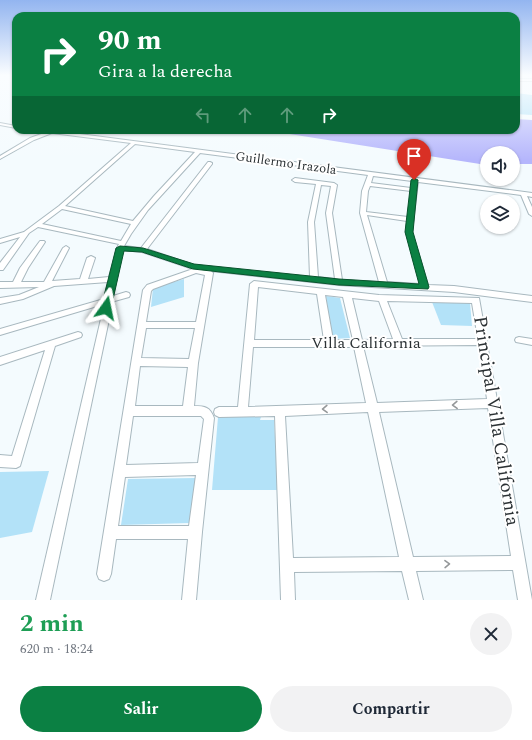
<!DOCTYPE html>
<html lang="es">
<meta charset="utf-8">
<style>
:root{--surface:#fff;--page:#f2f2f3;--text:#1f2937;--muted:#747a83;--accent:#0b8043}
body{margin:0;font-family:Spectral,serif;background:var(--page);color:var(--text);height:100vh;display:flex;flex-direction:column;font-size:15px;white-space:nowrap}
*{box-sizing:border-box;margin:0}
p{font-size:13px;color:var(--muted)}
.icon{flex:none;width:22px;height:22px;fill:none;stroke:currentColor;stroke-width:2;stroke-linecap:round;stroke-linejoin:round}
.map{position:relative;height:600px;overflow:hidden}
.details{display:flex;flex-direction:column;background:var(--surface);flex:1}
.details>*{flex:none}
.top-card{position:absolute;left:12px;top:12px;width:508px;height:122px;border-radius:12px;box-shadow:0 1px 3px #0004;background:#0b8043;color:#fff;overflow:hidden}
.fabs{position:absolute;left:480px;top:146px;display:grid;gap:8px}
.fabs a{display:grid;place-items:center;width:40px;height:40px;border-radius:50%;background:var(--surface);box-shadow:0 1px 3px #0004;font-size:20px}
.pin{position:absolute;display:grid;place-items:center;width:34px;height:34px;color:#fff;margin:-41px -17px;border-radius:50% 50% 50% 0;rotate:-45deg;box-shadow:0 0 4px #0007}
.pin .icon{rotate:45deg}
.me{position:absolute;width:44px;margin:-22px;rotate:12deg;stroke-linejoin:round;filter:drop-shadow(0 0 3px #0008)}
.turn{display:flex;align-items:center;gap:14px;height:84px;padding:0 20px;font-size:18px}
.turn .icon{width:52px;height:52px;stroke-width:2.5}
.turn b{display:block;font-size:28px;line-height:34px}
.lanes{display:flex;align-items:center;height:38px;padding:0 20px;background:#0003;justify-content:center;gap:20px;direction:ltr}
.lanes .off{opacity:.35}
.round{display:grid;place-items:center;flex:none;width:42px;height:42px;border-radius:21px;background:var(--page)}
.overview{display:flex;align-items:center;justify-content:space-between;height:68px;padding:0 20px}
h1{font-size:24px;font-weight:700;line-height:30px;color:#1e9e55}
.cta{display:flex;gap:8px;margin-top:auto;padding:8px 20px}
.cta a{flex:1;height:46px;border-radius:24px;background:var(--accent);color:#fff;font-size:16px;font-weight:700;line-height:46px;text-align:center}
.cta a+a{background:var(--page);color:var(--text)}
.map>svg:first-child{display:block}
.green{fill:#b3e2f8}
.water{fill:#b5b6fc}
.lines{fill:none;stroke-linecap:round;stroke-linejoin:round}
.street-casing{stroke:#a8b8bf;stroke-width:2}
.street{fill:#fff;fill-rule:evenodd}
.oneway{stroke:#95989a}
.route{fill:#0b8043;stroke:#07532c}
.labels{text-anchor:middle;dominant-baseline:central;stroke-width:4;stroke-linejoin:round;paint-order:stroke}
.far-street-label{font-size:13px;fill:#2b3134;stroke:#fff}
.street-label{font-size:16px;fill:#2b3134;stroke:#fff}
.near-street-label{font-size:19px;fill:#2b3134;stroke:#fff}
</style>
<div class="map">
<svg width="532" height="600" viewBox="0 0 532 600">
<rect width="100%" height="100%" fill="#f4fbfe"/>
<!-- green -->
<g class="green">
<path d="M516,93l16,2v20l-16,-1z"/>
<path d="M184,279v18l-33,10 2,-19z"/>
<path d="M326,296l14,2 10,40 -18,1z"/>
<path d="M432,302l38,1 2,23 -31,-1z"/>
<path d="M218,417h43l-1,3h14l4,70h-66z"/>
<path d="M49,471l-17,61 -32,6v-66z"/>
<path d="M196,478l-7,45 -68,2 7,-46z"/>
</g>
<!-- water -->
<path class="water" d="M516,119l16,1v44h-19v-11h-26v11h-7l-216,-34h252z"/>
<g class="lines">
<!-- street casing -->
<g class="street-casing">
<g id="street">
<rect x="516" y="79" width="16" height="2"/>
<path d="M0,123l16,3v2l-16,-3z"/>
<path d="M37,130h12l483,63v4l-5,-1 5,11v9l-3,-2 -8,-19 -103,-13 -6,50 16,53 26,1 78,10v6l-78,-10 -115,-7 -128,-14 2,2 -15,90 -4,43c11,0 16,1 20,12l-12,114 -6,68h-14l6,-61h-72l-5,35 -2,5 -5,2 -5,-2 -2,-5 46,-284 4,-5 46,-16 -51,-17 -19,-2 -10,46 13,-4 3,1 1,2 -1,2 -18,5 -1,3 -3,1 -3,-2 -104,31v-6l104,-30 4,-17 -54,4 -31,13 -23,5v-6l19,-3 20,-8 -39,1v-6h13l7,-14 20,-27h4l1,1 -17,26 -7,14h23l19,-34 3,-2 3,2 -17,33 28,-2 7,-21 4,-2 4,2 -7,21 21,-2 8,-29 2,-4 -81,-17 -9,6 -26,37h-3v-7l20,-26 -20,6v-4l24,-7 35,-26 72,-63 -79,-10 -18,7 -34,19v-3l30,-18 17,-6zM135,144l60,8 -41,44 -21,25 -68,-15zM200,153l168,22 -6,16 -2,22 19,69 -37,-2 -10,-67 5,-28 -3,-2 -39,-5 -3,2 3,2 21,2 -8,38 2,55 -116,-12 -47,-16 65,-85v-1l-2,-1h-2l-67,86 -17,-2 7,-12 17,-24zM373,176l39,5 -1,7 -40,-5zM321,185l10,1 -5,27 9,66 -17,-2 -4,-55zM370,186l41,5 -3,26 -42,-5 2,-21zM62,209l69,15 -10,17 -79,-17zM367,215l40,6 -1,11 14,52 -33,-2zM196,273l9,2 -9,47h-50l5,-31 2,-2zM146,328h49l-6,31 -48,-1zM140,366l48,1 -5,39h-48zM133,416h68l3,3 -6,44 -72,2zM196,475l-7,51h-71l7,-49z"/>
<path d="M254,281l125,14 100,3 18,102 2,3 -1,2 34,195h-14l-5,-30 -97,1 7,29h-14l-7,-29 -108,1 1,28h-14l-6,-184 -56,1 -4,-2 -1,-3 1,-3 4,-2h19l12,-123zM258,287l59,7 7,46h-70zM325,295l18,2 10,43h-20zM352,298l27,3 14,38 -31,1zM387,301l85,2 6,36h-76zM479,345l8,54 -110,4 -14,-57zM253,347h101l12,56 -118,4zM488,408l23,148 -98,1 -34,-145zM368,412l31,145 -106,1 -8,-142z"/>
<path d="M107,307l4,3 -61,290h-14l67,-290z"/>
<path d="M78,332l3,1 1,2 -1,2 -26,9 -35,120 -4,2 -16,-1v-12l12,1 33,-106 -45,15v-8z"/>
<path d="M519,337l13,2v6l-16,-3 -1,-2 1,-2z"/>
</g>
</g>
<!-- street -->
<use href="#street" class="street"/>
</g>
<!-- one-way arrows -->
<defs><path id="oneway-chevron" d="M-2-3.5L2.5 0L-2 3.5" fill="none" stroke-width="1.6" stroke-linecap="round" stroke-linejoin="round"/></defs>
<g class="oneway">
<use href="#oneway-chevron" transform="translate(455 405) rotate(178)"/>
<use href="#oneway-chevron" transform="translate(325 409) rotate(178)"/>
<use href="#oneway-chevron" transform="translate(447 564) rotate(-1)"/>
</g>
<!-- sky -->
<linearGradient id="sky" x2="0" y2="1"><stop stop-color="#93b5f0"/><stop offset="0.47" stop-color="#fafdff"/><stop offset="1" stop-color="#fafdff" stop-opacity="0"/></linearGradient>
<rect width="532" height="160" fill="url(#sky)"/>
<!-- route -->
<path class="route" d="M414,178l4,2 -5,52 16,55 -1,2 -89,-4 -146,-16 -51,-17 -18,-1 -13,57 -5,3 -5,-3 15,-60 4,-2 23,2 51,16 145,15 80,5 -14,-52 6,-52z"/>
<g class="labels">
<!-- far-street labels -->
<g class="far-street-label">
<text transform="translate(286 163) rotate(8)">Guillermo Irazola</text>
</g>
<!-- street labels -->
<g class="street-label">
<text x="366" y="343">Villa California</text>
</g>
<!-- near-street labels -->
<g class="near-street-label">
<text transform="translate(496 421) rotate(81)">Principal Villa California</text>
</g>
</g>
</svg>
<div class="fabs">
<a><svg class="icon" aria-label="sound" viewBox="0 0 24 24"><path d="M4 9h4l5-4v14l-5-4H4zM17 9q2 3 0 6"/></svg></a>
<a><svg class="icon" aria-label="layers" viewBox="0 0 24 24"><path d="M12 4l9 5-9 5-9-5zM3 14l9 5 9-5"/></svg></a>
</div>
<div class="pin" style="left:414px;top:180px;background:#d93025"><svg class="icon" aria-label="arrive" viewBox="0 0 24 24"><path d="M6 21V4h12l-3 4 3 4H6"/></svg></div>
<svg class="me" style="left:106px;top:308px" viewBox="-20 -20 40 40"><path d="M0-17L14 15 0 8-14 15z" fill="#0b8043" stroke="#fff" stroke-width="4"/></svg>
<div class="top-card">
<div class="turn"><svg class="icon" aria-label="right" viewBox="0 0 24 24"><path d="M7 20v-9h11M14 6l5 5-5 5"/></svg><div><b>90 m</b>Gira a la derecha</div></div>
<div class="lanes"><svg class="icon off" aria-label="left" viewBox="0 0 24 24"><path d="M17 20v-9H6M10 6l-5 5 5 5"/></svg><svg class="icon off" aria-label="ahead" viewBox="0 0 24 24"><path d="M12 20V5M6 11l6-6 6 6"/></svg><svg class="icon off" aria-label="ahead" viewBox="0 0 24 24"><path d="M12 20V5M6 11l6-6 6 6"/></svg><svg class="icon" aria-label="right" viewBox="0 0 24 24"><path d="M7 20v-9h11M14 6l5 5-5 5"/></svg></div>
</div>
</div>
<section class="details">
<div class="overview"><div><h1>2 min</h1><p>620 m · 18:24</p></div><a class="round"><svg class="icon" aria-label="close" viewBox="0 0 24 24"><path d="M6 6l12 12M18 6L6 18"/></svg></a></div>
<div class="cta"><a>Salir</a><a>Compartir</a></div>
</section>
